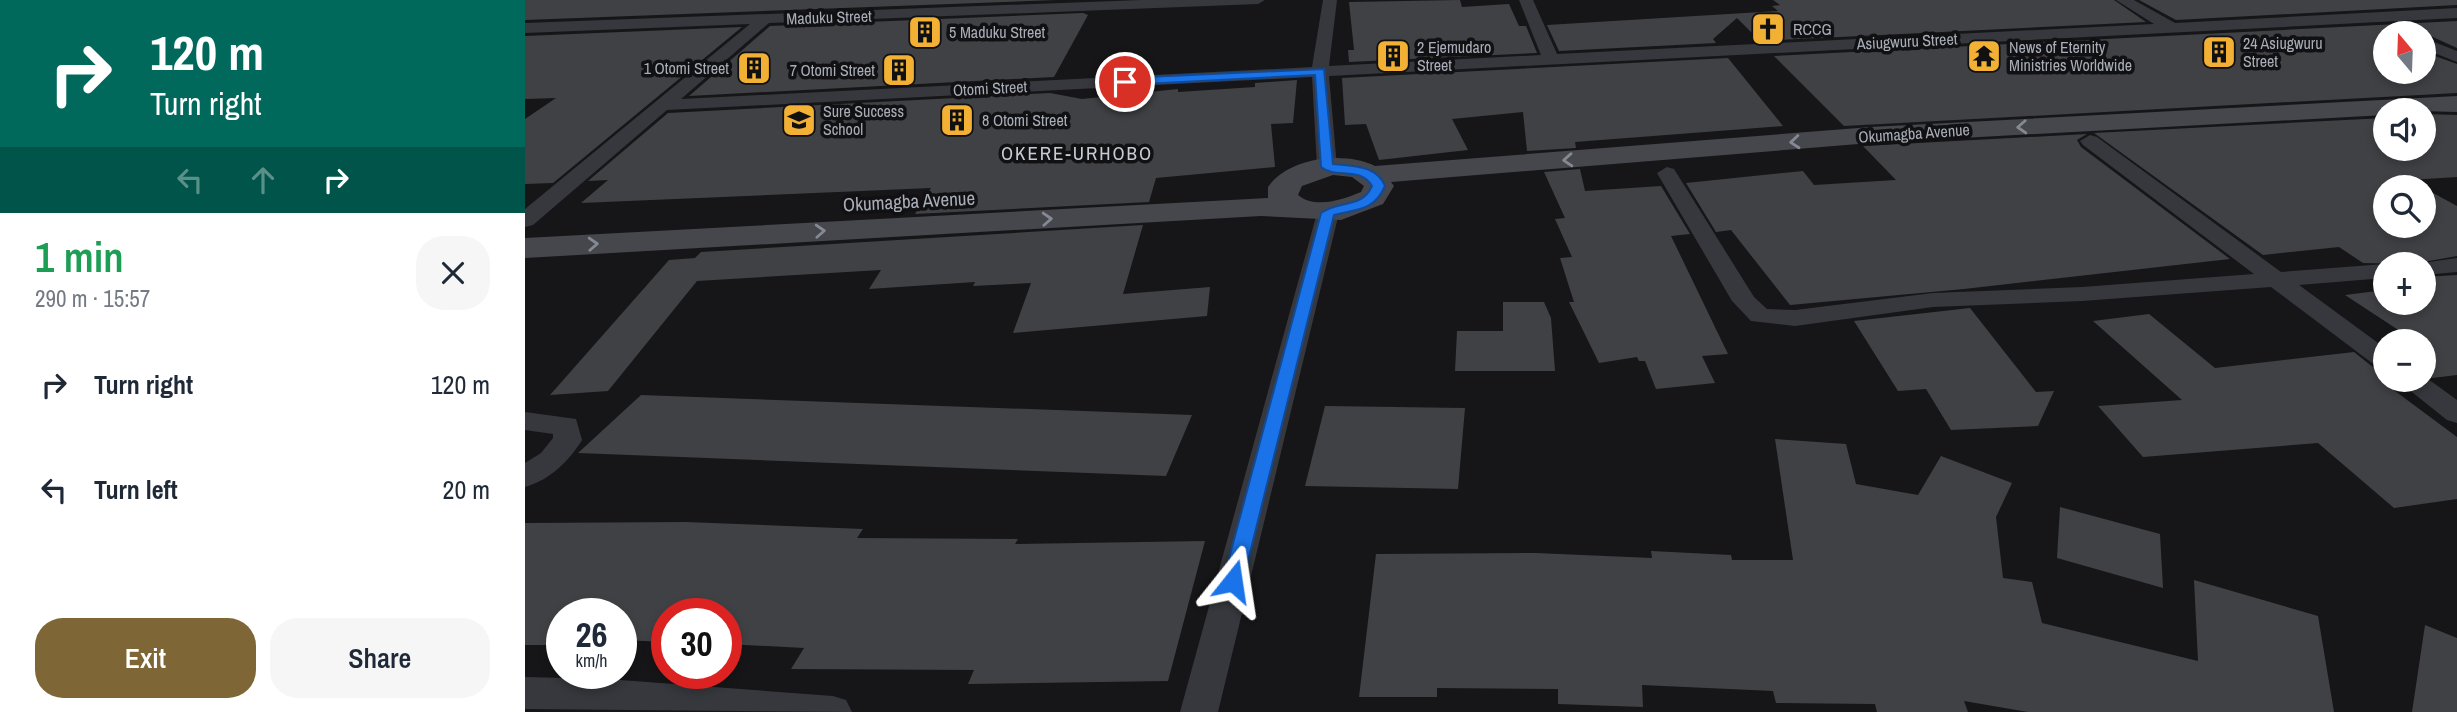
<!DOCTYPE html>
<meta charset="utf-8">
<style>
:root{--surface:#fff;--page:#f6f6f7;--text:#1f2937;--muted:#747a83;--accent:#7e6636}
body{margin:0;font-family:"Archivo Narrow",sans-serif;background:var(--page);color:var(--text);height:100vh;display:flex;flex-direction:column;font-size:26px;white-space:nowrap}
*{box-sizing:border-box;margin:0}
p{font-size:23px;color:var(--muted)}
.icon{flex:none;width:38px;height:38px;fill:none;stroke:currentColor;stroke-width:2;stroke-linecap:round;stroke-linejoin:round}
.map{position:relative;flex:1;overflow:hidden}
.sheet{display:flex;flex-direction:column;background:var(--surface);width:525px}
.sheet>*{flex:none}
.banner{background:#00695c;color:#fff;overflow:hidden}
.needle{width:46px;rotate:341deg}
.controls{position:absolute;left:1848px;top:21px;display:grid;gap:14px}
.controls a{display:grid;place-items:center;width:63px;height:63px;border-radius:50%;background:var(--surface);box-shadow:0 4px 10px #0003;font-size:35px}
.speed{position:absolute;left:21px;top:598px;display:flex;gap:14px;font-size:35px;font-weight:700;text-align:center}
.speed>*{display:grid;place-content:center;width:91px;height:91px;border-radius:50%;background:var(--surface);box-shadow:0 4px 10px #0003;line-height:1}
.speed small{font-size:18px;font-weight:400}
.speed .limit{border:10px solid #d22;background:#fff;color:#111}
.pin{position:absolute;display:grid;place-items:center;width:60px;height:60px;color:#fff;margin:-30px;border:4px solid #fff;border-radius:50%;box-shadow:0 2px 7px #0007}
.me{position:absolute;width:77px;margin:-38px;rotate:15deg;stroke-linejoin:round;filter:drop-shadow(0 0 5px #0008)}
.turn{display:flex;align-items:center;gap:24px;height:147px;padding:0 35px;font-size:32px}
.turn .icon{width:91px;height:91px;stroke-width:2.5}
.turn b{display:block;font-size:49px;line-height:60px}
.lanes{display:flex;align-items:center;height:66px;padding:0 35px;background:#0003;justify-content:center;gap:35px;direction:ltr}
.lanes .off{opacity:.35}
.round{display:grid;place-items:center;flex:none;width:74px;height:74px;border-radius:28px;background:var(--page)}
.summary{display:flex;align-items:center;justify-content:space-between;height:119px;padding:0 35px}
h1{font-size:42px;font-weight:600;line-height:52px;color:#1e9e55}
.button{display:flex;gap:14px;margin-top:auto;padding:14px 35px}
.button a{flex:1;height:80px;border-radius:28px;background:var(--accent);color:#fff;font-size:28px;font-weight:600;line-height:80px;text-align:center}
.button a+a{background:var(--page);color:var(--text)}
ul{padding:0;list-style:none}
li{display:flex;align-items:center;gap:21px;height:105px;padding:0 35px}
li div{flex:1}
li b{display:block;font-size:26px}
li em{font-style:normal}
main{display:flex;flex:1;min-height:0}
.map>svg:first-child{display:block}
.building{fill:#404145}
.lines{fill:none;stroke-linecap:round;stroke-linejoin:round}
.street{fill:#37383d;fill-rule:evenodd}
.secondary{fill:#45474d;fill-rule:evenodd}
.oneway{stroke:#858993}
.route{fill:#1a73e8;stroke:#114b97;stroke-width:2}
.labels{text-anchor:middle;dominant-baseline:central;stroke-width:7;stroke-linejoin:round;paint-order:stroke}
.far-street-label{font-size:16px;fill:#a8adb8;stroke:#111113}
.far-poi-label{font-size:16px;fill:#a8adb8;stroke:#111113;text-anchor:start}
.far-quarter-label{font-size:19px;letter-spacing:2px;fill:#c9ccd4;stroke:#111113}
.street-label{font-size:19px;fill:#a8adb8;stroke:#111113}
</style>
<main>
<section class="sheet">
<div class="banner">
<div class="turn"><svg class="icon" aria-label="right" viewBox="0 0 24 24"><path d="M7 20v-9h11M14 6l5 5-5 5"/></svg><div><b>120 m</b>Turn right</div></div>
<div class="lanes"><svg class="icon off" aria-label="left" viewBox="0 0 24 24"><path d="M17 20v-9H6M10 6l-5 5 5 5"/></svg><svg class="icon off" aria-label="ahead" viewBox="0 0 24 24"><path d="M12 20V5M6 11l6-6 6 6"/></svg><svg class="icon" aria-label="right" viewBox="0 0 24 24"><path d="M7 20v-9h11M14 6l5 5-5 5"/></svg></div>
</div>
<div class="summary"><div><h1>1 min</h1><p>290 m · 15:57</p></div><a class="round"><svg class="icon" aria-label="close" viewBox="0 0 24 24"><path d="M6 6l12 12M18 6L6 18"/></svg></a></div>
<ul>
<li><svg class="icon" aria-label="right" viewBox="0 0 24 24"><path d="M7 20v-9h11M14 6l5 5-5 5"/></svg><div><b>Turn right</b></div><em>120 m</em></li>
<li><svg class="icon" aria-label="left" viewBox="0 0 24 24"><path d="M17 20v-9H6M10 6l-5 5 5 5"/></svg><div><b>Turn left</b></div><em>20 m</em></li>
</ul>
<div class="button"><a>Exit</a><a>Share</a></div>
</section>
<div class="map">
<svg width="1932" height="712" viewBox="0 0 1932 712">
<rect width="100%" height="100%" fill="#161618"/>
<!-- building -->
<g class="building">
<path d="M0,0h531l-531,20z"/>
<path d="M935,0l2,7 47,-3 10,22h7l11,27 -188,9 -1,-12h6l-5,-48z"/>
<path d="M1248,0h341l32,22 -386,19 -23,-23 -24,21 3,4 -157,8 -12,-26 231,-14 -6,-5 8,-1z"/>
<path d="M1614,0h318v5l-281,15z"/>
<path d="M558,13l5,2 -34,62 -365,19 81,-70z"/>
<path d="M1932,21v27l-33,-15h-39v39h39v-20l33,12v29l-613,33 -70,-70z"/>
<path d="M217,27l-189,156 -28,1v-65l31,-21 -31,1v-63z"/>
<path d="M1203,58l55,68 -208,16 1,6 -49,3 -4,-39 -71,7 16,31 -89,10 -13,-36 -21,1 -3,-47z"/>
<path d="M772,80l-4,43 -22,1 4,43 -119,11 -7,24 -234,12 16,-26 -350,15 27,-23 -20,1 80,-68 382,-20 32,6 96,-10v3l77,-5v-4z"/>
<path d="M1899,114l33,1v62l-48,3 13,7h-37v39h39v-38l33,18v50l-45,8 -49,-1 -24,-16 -76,8 -169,-122 291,-15v31h39z"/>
<path d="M1562,134l-10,6 4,7 149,112 -266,30 -174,16 -59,-75 -15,2 -30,-49 117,-12 11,14 82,-5 -33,-34z"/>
<path d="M1055,169l5,22 76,-5 29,48 -19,2 57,118 -26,2 13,27 -59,6 -11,-28h-6l-2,-4 -38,6 -30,-61h5l-14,-44 12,-1 -17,-38 10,-1 -21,-46z"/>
<path d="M618,225l-20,69 87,-7 -3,29 -194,17 18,-50 -58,3 2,-4 -106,7 12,-19 -184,11 -89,110 -58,4 119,-135 26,-2 6,-6z"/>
<path d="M1932,275v100l-25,3 -8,-5v-32h-25l-6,-4 13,-2 -61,-40 40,-5v13h39v-26z"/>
<path d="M978,302h41l7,16 4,53h-100l2,-40h46z"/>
<path d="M1445,308l66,84 18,-1 -16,35 -87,4 -25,-41 -28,2 -44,-70z"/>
<path d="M1624,314l66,54 139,-16 20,16 11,2v10h10l2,3 -10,2 70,52v62l-63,9 -76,-65 -175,14 -45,-51 84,-6 -89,-79z"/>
<path d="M116,395l551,20 -26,61 -588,-23z"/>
<path d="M800,406l140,2 -7,81 -153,-3z"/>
<path d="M1250,439l71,5 10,40 62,11 23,-39 71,27 -16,34 7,61 29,4 10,41 156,38 -4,-81 124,36 16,96h-306l-64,-11 4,11h-91l-2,-8 -99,-1 -3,-12 -131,-6 1,22 -85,-3v-15l-121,-1v9h-78l17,-143 160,-1 116,5 -1,-7 80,4 1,5h61z"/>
<path d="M1535,507l100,27 3,54 -106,-30z"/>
<path d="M161,522l177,7 -6,9 161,1 -3,5 190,-3 -37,140 -200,3 6,-14 -183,-1 13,-21 -78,-4v-30h-59v28l-46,-2v-26h-59v31h-37v-122z"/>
<path d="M1900,625l32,13v74h-45z"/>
</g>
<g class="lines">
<!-- street -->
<g class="street">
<path d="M616,0h124l-7,4 -489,19 -88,76 631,-32 11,-67h14l-8,66 212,-11 -22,-55h14l24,54 597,-30 -38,-24h18l41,23 282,-15v10l-1128,58 8,91 -10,6 -10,-6 -5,-90 -645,33 -134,115 -8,2v-18l225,-185 -225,9v-10z"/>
<path d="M1899,38l33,13v11l-33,-13z"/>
<path d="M1565,135l7,2 184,135 104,-8h1l-1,14 -86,7 86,63v20l-9,-2 -105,-79 -189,14 -149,6 -138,19 -44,-5 -19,-20 -75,-128 10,-6 7,2 80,128 13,12 28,1 138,-17 149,-6 172,-13 -171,-129 -3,-4z"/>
<path d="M803,207l11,6 -121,499h-38l137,-499z"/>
<path d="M1932,258v14l-33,3v-11h-9z"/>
<path d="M1899,376l33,24v23l-10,-3 -50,-40h27z"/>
<path d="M0,412l51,7 6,21c-13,21 -32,40 -57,47v-24l16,-10 12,-15v-4l-28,-4z"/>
<path d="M0,677l82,2 226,17 13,4 6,12 -327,-3z"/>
</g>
<!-- secondary -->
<path class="secondary" d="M1932,96v16l-72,-2v5l-514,28 -480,39 3,4 -11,18 -42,16 -80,-4 -736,42v-20l743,-40v-11c21,-30 76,-36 107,-21l496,-39zM808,175l19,2 12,9 -3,6c-19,8 -46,17 -63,3l4,-9z"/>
</g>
<!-- one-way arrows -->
<defs><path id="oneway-chevron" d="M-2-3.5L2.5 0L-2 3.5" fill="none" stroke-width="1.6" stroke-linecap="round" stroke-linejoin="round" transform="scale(1.75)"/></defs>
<g class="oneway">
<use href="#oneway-chevron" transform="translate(1497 127) rotate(177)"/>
<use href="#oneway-chevron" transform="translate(1270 142) rotate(175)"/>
<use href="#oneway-chevron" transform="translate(1043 160) rotate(176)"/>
<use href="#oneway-chevron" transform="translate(522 219) rotate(-3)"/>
<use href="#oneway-chevron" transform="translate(295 231) rotate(-3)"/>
<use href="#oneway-chevron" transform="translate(68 244) rotate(-3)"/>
</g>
<!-- route -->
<path class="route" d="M799,69l9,95c19,2 44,1 52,22 -11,25 -27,23 -51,29l-91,366 -3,5h-14l-3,-5 98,-368c17,-13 41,-4 51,-27 -11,-20 -36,-7 -51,-19l-6,-92 -190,10 -6,-3 6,-4z"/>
<!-- icons -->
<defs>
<g id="church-square" transform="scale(1.75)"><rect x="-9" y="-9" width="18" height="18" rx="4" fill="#f2b134" stroke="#111113"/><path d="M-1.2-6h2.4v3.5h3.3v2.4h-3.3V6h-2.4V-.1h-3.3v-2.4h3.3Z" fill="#111"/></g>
<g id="building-square" transform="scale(1.75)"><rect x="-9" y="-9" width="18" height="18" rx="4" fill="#f2b134" stroke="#111113"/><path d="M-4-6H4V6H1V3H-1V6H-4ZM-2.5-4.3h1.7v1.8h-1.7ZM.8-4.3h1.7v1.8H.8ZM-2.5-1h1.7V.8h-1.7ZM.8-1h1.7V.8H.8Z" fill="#111"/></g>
<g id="temple-square" transform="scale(1.75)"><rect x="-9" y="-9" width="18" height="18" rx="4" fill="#f2b134" stroke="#111113"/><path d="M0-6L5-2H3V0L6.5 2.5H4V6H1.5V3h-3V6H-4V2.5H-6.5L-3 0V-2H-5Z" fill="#111"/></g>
<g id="school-square" transform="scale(1.75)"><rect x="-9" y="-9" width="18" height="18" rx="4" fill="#f2b134" stroke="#111113"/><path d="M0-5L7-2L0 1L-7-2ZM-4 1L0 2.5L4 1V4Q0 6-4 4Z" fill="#111"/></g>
</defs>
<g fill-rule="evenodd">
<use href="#church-square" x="1243" y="29"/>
<use href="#building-square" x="400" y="32"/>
<use href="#building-square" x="1694" y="52"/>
<use href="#building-square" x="868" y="56"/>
<use href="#temple-square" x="1459" y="56"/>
<use href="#building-square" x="229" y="68"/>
<use href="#building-square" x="374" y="70"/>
<use href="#school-square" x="274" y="120"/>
<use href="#building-square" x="432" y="120"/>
</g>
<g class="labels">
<!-- far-street labels -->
<g class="far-street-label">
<text transform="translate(304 17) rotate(-2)">Maduku Street</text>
<text transform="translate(1382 41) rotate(-3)">Asiugwuru Street</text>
<text transform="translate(465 88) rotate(-3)">Otomi Street</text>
<text transform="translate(1389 133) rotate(-4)">Okumagba Avenue</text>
</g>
<!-- far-poi labels -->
<g class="far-poi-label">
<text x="1268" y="29">RCCG</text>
<text x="424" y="32">5 Maduku Street</text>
<text x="1718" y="43">24 Asiugwuru<tspan x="1718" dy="18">Street</tspan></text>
<text x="892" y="47">2 Ejemudaro<tspan x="892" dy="18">Street</tspan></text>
<text x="1484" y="47">News of Eternity<tspan x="1484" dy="18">Ministries Worldwide</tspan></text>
<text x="204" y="68" text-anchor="end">1 Otomi Street</text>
<text x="350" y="70" text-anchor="end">7 Otomi Street</text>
<text x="298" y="111">Sure Success<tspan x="298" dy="18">School</tspan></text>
<text x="457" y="120">8 Otomi Street</text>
</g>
<!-- far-quarter labels -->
<g class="far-quarter-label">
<text x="552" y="153">OKERE-URHOBO</text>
</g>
<!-- street labels -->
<g class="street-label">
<text transform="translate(384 201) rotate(-3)">Okumagba Avenue</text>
</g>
</g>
</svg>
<div class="controls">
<a><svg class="needle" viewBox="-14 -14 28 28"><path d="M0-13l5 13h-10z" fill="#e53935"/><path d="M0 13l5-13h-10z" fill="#747a83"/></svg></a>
<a><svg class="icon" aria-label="sound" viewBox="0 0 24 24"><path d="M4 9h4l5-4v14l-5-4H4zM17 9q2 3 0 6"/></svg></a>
<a><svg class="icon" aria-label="search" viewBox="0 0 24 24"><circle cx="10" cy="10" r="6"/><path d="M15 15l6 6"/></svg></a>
<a>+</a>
<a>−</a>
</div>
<div class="speed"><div>26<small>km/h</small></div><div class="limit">30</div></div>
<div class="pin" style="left:600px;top:82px;background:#d93025"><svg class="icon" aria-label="arrive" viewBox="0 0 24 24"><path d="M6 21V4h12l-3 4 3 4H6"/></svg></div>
<svg class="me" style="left:708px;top:581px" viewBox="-20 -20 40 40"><path d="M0-17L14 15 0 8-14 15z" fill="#1a73e8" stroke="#fff" stroke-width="4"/></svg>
</div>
</main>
